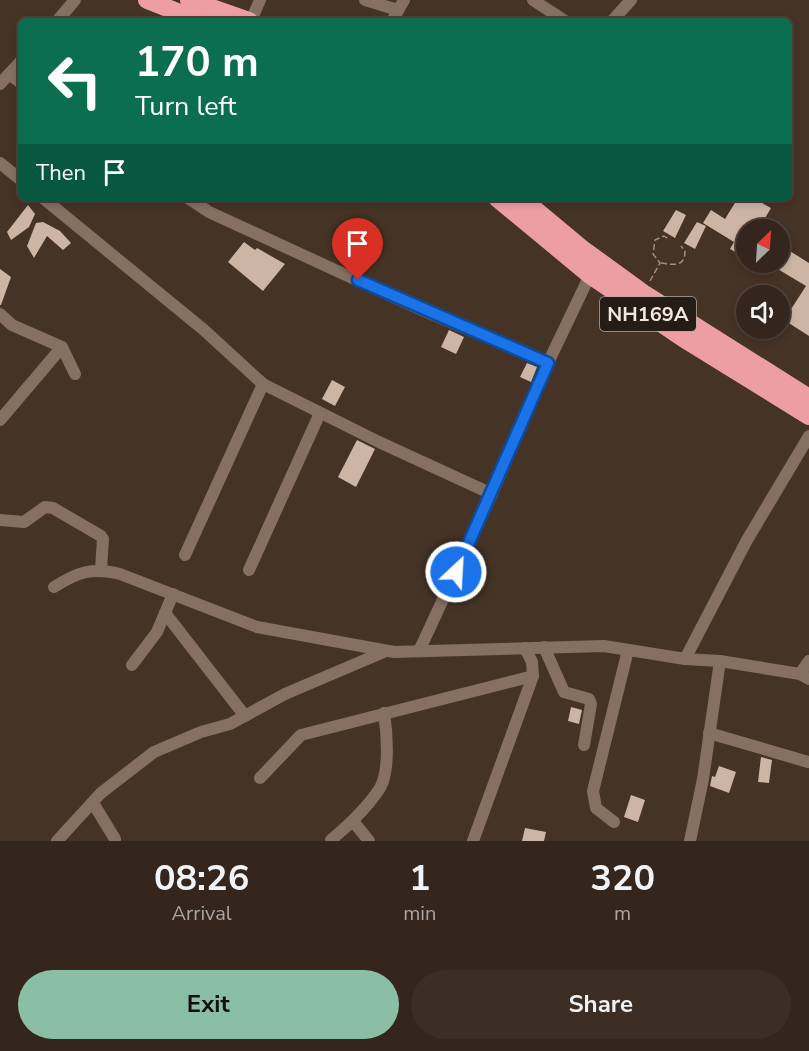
<!DOCTYPE html>
<style>
:root{--surface:#34261c;--page:#3c2e25;--text:#f1f3f6;--muted:#a9a5a3;--line:#4e433b;--accent:#8abfa5}
body{margin:0;font-family:"Nunito Sans",sans-serif;background:var(--page);color:var(--text);height:100vh;display:flex;flex-direction:column;font-size:22px;white-space:nowrap}
*{box-sizing:border-box;margin:0}
p{font-size:20px;color:var(--muted)}
.icon{flex:none;width:33px;height:33px;fill:none;stroke:currentColor;stroke-width:2;stroke-linecap:round;stroke-linejoin:round}
.map{position:relative;height:841px;overflow:hidden}
.side{display:flex;flex-direction:column;background:var(--surface);flex:1}
.side>*{flex:none}
.top-card{position:absolute;left:18px;top:18px;width:774px;height:183px;border-radius:9px;box-shadow:0 3px 9px #0003,0 0 0 2px var(--line);background:#0b6e4f;color:#fff;overflow:hidden}
.needle{width:39px;rotate:25deg}
.buttons{position:absolute;left:736px;top:219px;display:grid;gap:12px}
.buttons a{display:grid;place-items:center;width:54px;height:54px;border-radius:50%;background:var(--surface);box-shadow:0 3px 9px #0003,0 0 0 2px var(--line);font-size:30px}
.pin{position:absolute;display:grid;place-items:center;width:51px;height:51px;color:#fff;margin:-62px -26px;border-radius:50% 50% 50% 0;rotate:-45deg;box-shadow:0 0 6px #0007}
.pin .icon{rotate:45deg}
.me{position:absolute;width:66px;margin:-33px;rotate:25deg;stroke-linejoin:round;filter:drop-shadow(0 0 4px #0008)}
.turn{display:flex;align-items:center;gap:21px;height:126px;padding:0 18px;font-size:27px}
.turn .icon{width:78px;height:78px;stroke-width:2.5}
.turn b{display:block;font-size:42px;line-height:51px}
.then{display:flex;align-items:center;height:57px;padding:0 18px;background:#0003;gap:12px;font-size:22px}
.eta{display:flex;justify-content:space-evenly;align-items:center;height:102px;text-align:center}
.eta b{font-size:36px;font-weight:700;line-height:42px}
.button{display:flex;gap:12px;margin-top:auto;padding:12px 18px}
.button a{flex:1;height:69px;border-radius:36px;background:var(--accent);color:#111;font-size:24px;font-weight:700;line-height:69px;text-align:center}
.button a+a{background:var(--page);color:var(--text)}
.map>svg:first-child{display:block}
.building{fill:#ccb5a5}
.lines{fill:none;stroke-linecap:round;stroke-linejoin:round}
.path{stroke:#9e8f85;stroke-width:1.5;stroke-dasharray:6 3;stroke-linecap:butt}
.minor{stroke:#857061;stroke-width:12}
.highway{stroke:#ec9ea3;stroke-width:18}
.route-casing{stroke:#114b97;stroke-width:15}
.route{stroke:#1a73e8;stroke-width:10}
.labels{text-anchor:middle;dominant-baseline:central;stroke-width:6;stroke-linejoin:round;paint-order:stroke}
.shield{fill:#251c16;stroke:#b5aaa3;stroke-width:1.5}
.shield-label{font-size:20px;font-weight:bold;fill:#f3e7df}
</style>
<div class="map">
<svg width="809" height="841" viewBox="0 0 809 841">
<rect width="100%" height="100%" fill="#453325"/>
<!-- building -->
<g class="building">
<path d="M738,198h15l18,10 -13,22h-11v17l-5,9 -12,-7 4,-7 -31,-19 8,-13 14,9z"/>
<path d="M28,205l7,9 -6,13 -18,13 -4,-8z"/>
<path d="M676,210l10,5 -11,23 -12,-7z"/>
<path d="M43,222l17,9 11,12 -8,7 -16,-14 -13,22 -7,-12 9,-23z"/>
<path d="M697,222l9,4 -11,23 -11,-6z"/>
<path d="M244,242l11,8 2,-2 28,16 -22,27 -35,-29z"/>
<path d="M785,248l24,15v73l-25,-16 22,-34 -40,-24h14v-6z"/>
<path d="M0,269l11,8 -10,28h-1z"/>
<path d="M449,330l15,7 -8,17 -15,-7z"/>
<path d="M527,363l10,4 -6,15 -11,-5z"/>
<path d="M332,380l13,7 -10,19 -13,-7z"/>
<path d="M357,440l18,9 -19,38 -18,-10z"/>
<path d="M571,707l11,3 -3,14 -11,-3z"/>
<path d="M761,757l11,3 -3,23 -11,-1z"/>
<path d="M719,766l17,6 -7,21 -19,-7 2,-10 3,1z"/>
<path d="M631,795l14,5 -7,22 -14,-5z"/>
<path d="M525,828l21,4 -2,9h-22z"/>
</g>
<g class="lines">
<!-- path -->
<g class="path">
<path d="M661,263c13,2 24,4 24,-12l-4,-5"/>
<path d="M650,281l10,-18 -7,-9 2,-14 9,-4 6,4"/>
</g>
<!-- minor -->
<g class="minor">
<path d="M365,0l33,10"/>
<path d="M533,0l32,21"/>
<path d="M57,21l18,-21"/>
<path d="M251,21l9,-21"/>
<path d="M392,21l12,-21"/>
<path d="M612,21l19,-21"/>
<path d="M9,74l12,9"/>
<path d="M0,84l21,-23"/>
<path d="M0,163l21,17"/>
<path d="M43,198l161,132 59,54 116,58 113,52"/>
<path d="M188,198l21,14 213,98 126,53"/>
<path d="M0,314l12,11 50,22 13,27"/>
<path d="M0,420l62,-73"/>
<path d="M0,520l24,2 21,-15 8,1 48,28 2,3 -2,30"/>
<path d="M185,555l78,-171"/>
<path d="M249,570l71,-157"/>
<path d="M54,587c24,-15 38,-20 66,-13l137,53 137,25 210,-6 81,13 35,2 80,13 9,5"/>
<path d="M165,613l80,103"/>
<path d="M544,647l20,45 25,7 2,5 -7,41"/>
<path d="M419,651l73,-157 56,-131 42,-88"/>
<path d="M685,659l62,-119 62,-104"/>
<path d="M132,665l25,-33 16,-38"/>
<path d="M800,674l9,-13"/>
<path d="M709,733l99,29"/>
<path d="M260,778l41,-43 232,-59"/>
<path d="M93,803l22,36"/>
<path d="M353,821l16,20"/>
<path d="M614,822l-18,-14 -3,-17 35,-141"/>
<path d="M331,840c18,-15 36,-32 49,-52 10,-17 7,-56 4,-75"/>
<path d="M57,841l44,-48 53,-41 47,-20 29,-8 55,-30 101,-43"/>
<path d="M473,841l60,-165 -1,-14 -7,-14"/>
<path d="M690,841l13,-62 17,-118"/>
</g>
<!-- highway -->
<g class="highway">
<path d="M147,0l53,21"/>
<path d="M189,0l60,21"/>
<path d="M497,198l93,77 93,63 126,78"/>
<path d="M521,198l60,50 62,45 166,105"/>
</g>
</g>
<g class="lines">
<!-- route casing -->
<g class="route-casing">
<path id="route" d="M358,280l190,83 -92,209"/>
</g>
<!-- route -->
<use href="#route" class="route"/>
</g>
<g class="labels">
<!-- shield labels -->
<rect class="shield" x="600" y="297" width="96" height="34" rx="4.5"/>
<g class="shield-label">
<text x="648" y="314">NH169A</text>
</g>
</g>
</svg>
<div class="buttons">
<a><svg class="needle" viewBox="-14 -14 28 28"><path d="M0-13l5 13h-10z" fill="#e53935"/><path d="M0 13l5-13h-10z" fill="#a9a5a3"/></svg></a>
<a><svg class="icon" aria-label="sound" viewBox="0 0 24 24"><path d="M4 9h4l5-4v14l-5-4H4zM17 9q2 3 0 6"/></svg></a>
</div>
<div class="pin" style="left:358px;top:280px;background:#d93025"><svg class="icon" aria-label="arrive" viewBox="0 0 24 24"><path d="M6 21V4h12l-3 4 3 4H6"/></svg></div>
<svg class="me" style="left:456px;top:572px" viewBox="-20 -20 40 40"><circle r="17" fill="#1a73e8" stroke="#fff" stroke-width="3"/><path d="M0-11L8 9 0 5-8 9z" fill="#fff"/></svg>
<div class="top-card">
<div class="turn"><svg class="icon" aria-label="left" viewBox="0 0 24 24"><path d="M17 20v-9H6M10 6l-5 5 5 5"/></svg><div><b>170 m</b>Turn left</div></div>
<div class="then">Then<svg class="icon" aria-label="arrive" viewBox="0 0 24 24"><path d="M6 21V4h12l-3 4 3 4H6"/></svg></div>
</div>
</div>
<section class="side">
<div class="eta">
<div><b>08:26</b><p>Arrival</p></div>
<div><b>1</b><p>min</p></div>
<div><b>320</b><p>m</p></div>
</div>
<div class="button"><a>Exit</a><a>Share</a></div>
</section>
